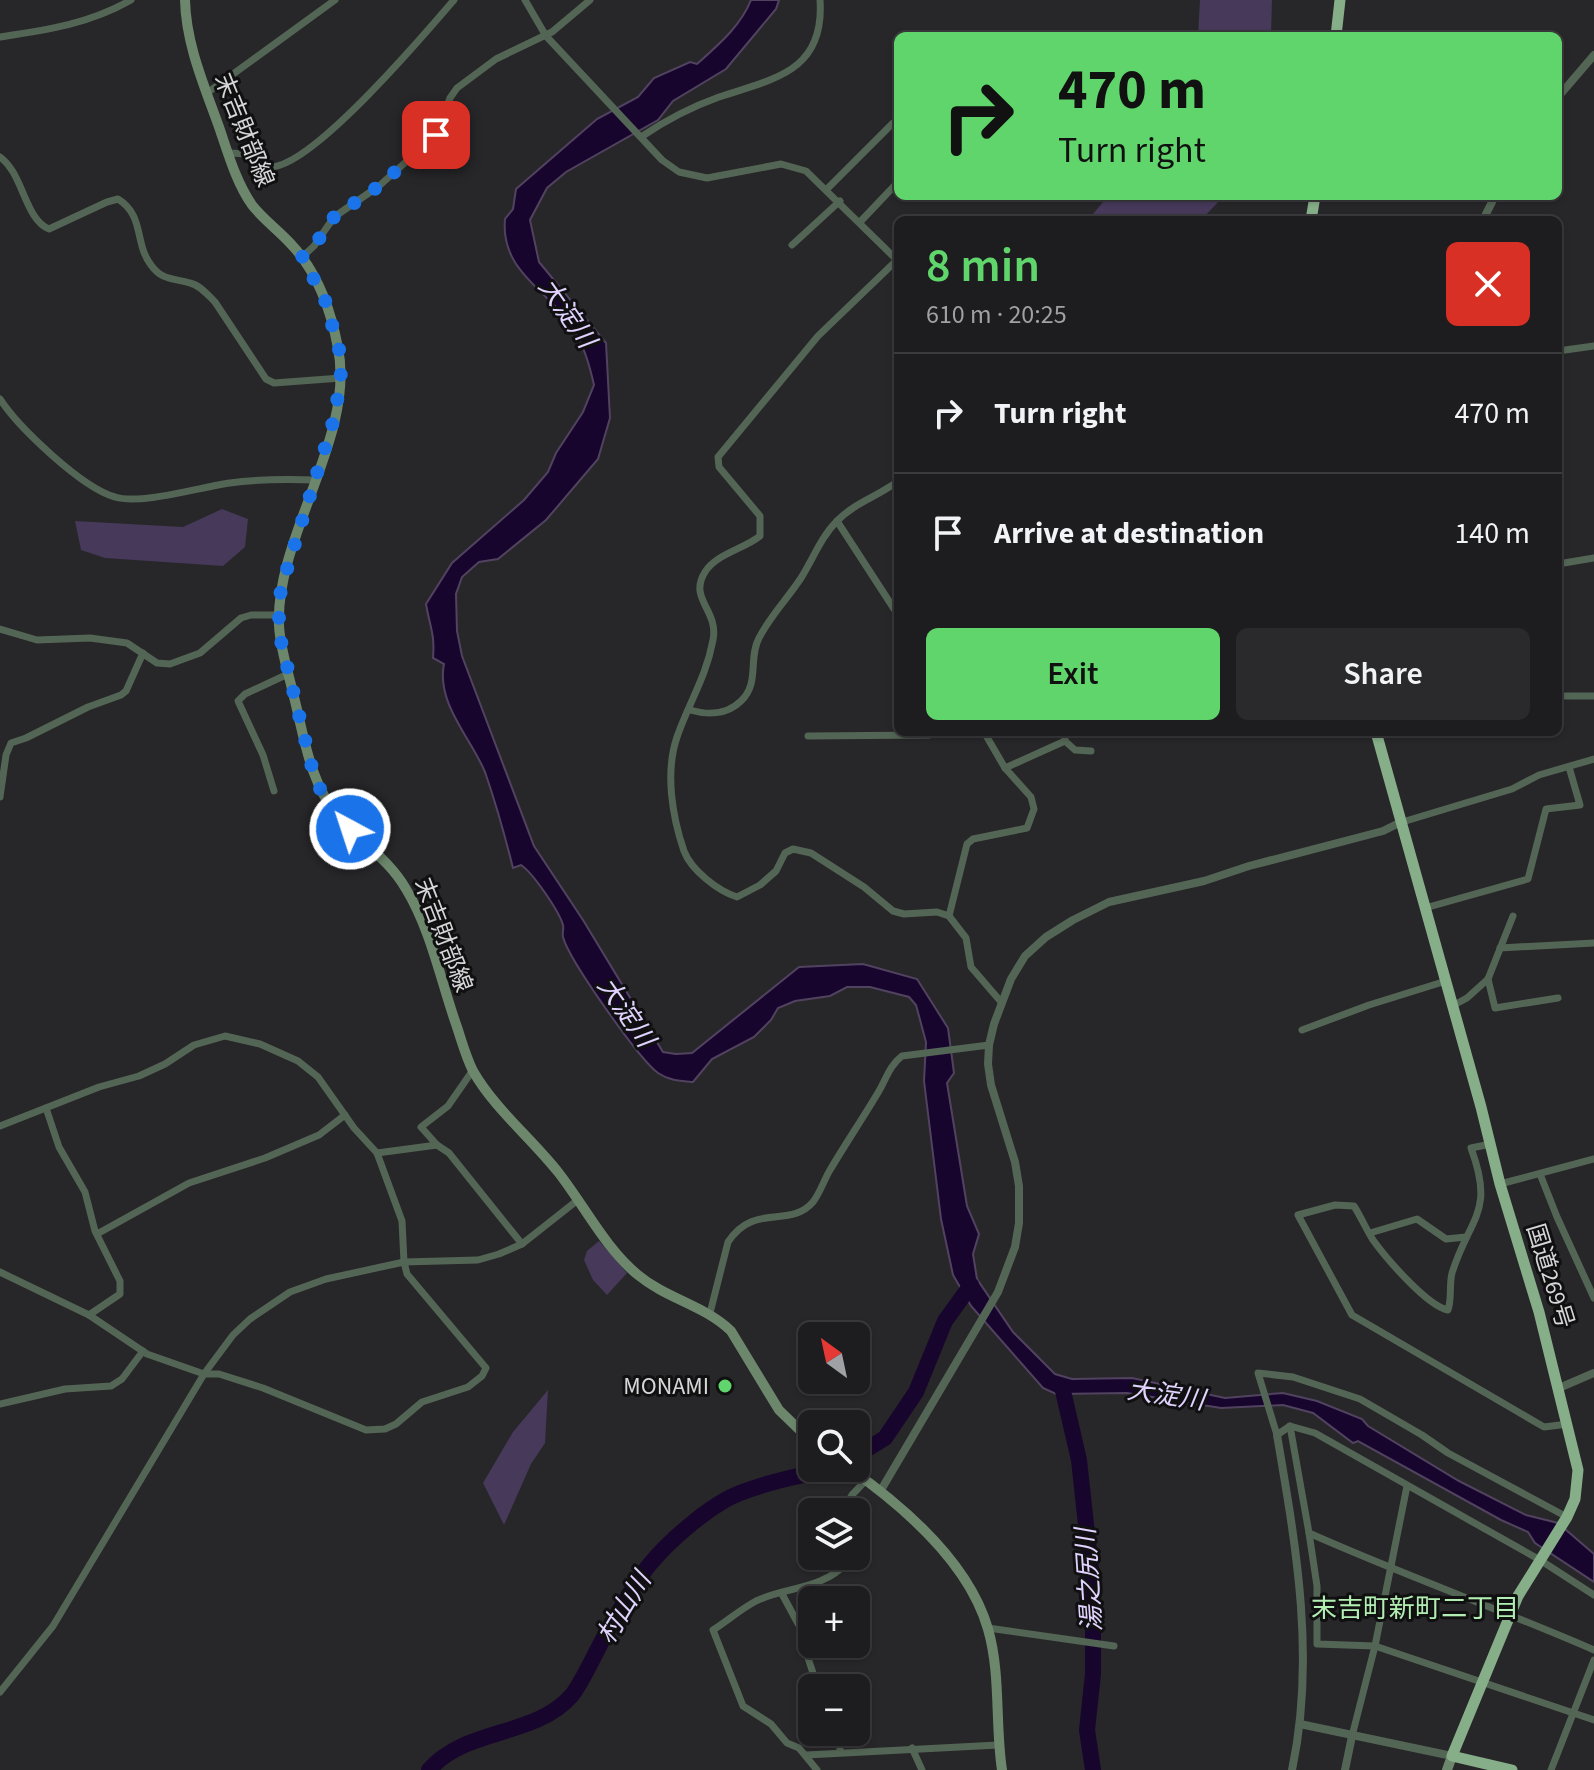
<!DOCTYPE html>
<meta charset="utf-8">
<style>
:root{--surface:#1d1c1f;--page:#2a292c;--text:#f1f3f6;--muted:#a0a1a4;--line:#3b3a3d;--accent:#60d56b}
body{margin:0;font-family:"Source Sans 3","Noto Sans JP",sans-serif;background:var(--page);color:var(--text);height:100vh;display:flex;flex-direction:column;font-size:30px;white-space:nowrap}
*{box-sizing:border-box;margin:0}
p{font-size:26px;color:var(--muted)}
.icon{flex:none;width:44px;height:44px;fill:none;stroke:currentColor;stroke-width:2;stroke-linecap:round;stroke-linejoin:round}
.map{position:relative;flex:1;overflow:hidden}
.details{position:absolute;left:894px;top:216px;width:668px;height:520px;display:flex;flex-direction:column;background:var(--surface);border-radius:12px;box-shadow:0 2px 6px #0004,0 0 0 2px var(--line)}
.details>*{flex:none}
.guide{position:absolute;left:894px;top:32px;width:668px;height:168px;border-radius:12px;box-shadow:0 2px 6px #0004,0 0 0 2px var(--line);background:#60d56b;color:#111;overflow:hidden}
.needle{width:52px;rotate:327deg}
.fabs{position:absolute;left:798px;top:1322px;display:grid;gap:16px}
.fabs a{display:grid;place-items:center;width:72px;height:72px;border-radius:12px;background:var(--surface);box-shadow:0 2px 6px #0004,0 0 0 2px var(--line);font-size:40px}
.pin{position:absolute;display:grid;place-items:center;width:68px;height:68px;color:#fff;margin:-34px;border-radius:16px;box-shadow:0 4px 12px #0006}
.me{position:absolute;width:88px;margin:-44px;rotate:320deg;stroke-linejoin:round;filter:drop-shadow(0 0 6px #0008)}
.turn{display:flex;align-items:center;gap:28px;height:168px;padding:0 32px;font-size:36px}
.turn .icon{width:104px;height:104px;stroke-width:2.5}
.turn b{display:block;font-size:56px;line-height:68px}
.round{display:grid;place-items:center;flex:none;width:84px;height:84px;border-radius:12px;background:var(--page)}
.head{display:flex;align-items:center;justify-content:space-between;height:136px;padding:0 32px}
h1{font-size:48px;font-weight:600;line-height:60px;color:var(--accent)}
.primary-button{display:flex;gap:16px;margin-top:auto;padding:16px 32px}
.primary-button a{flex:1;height:92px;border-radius:12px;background:var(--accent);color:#111;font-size:32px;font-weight:600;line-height:92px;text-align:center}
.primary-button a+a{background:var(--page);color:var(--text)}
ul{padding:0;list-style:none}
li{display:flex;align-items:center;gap:24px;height:120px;padding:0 32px;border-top:2px solid var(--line)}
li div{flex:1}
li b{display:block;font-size:30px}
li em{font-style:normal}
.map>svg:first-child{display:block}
.green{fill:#46395a}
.water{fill:#18052d;stroke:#514360;stroke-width:2}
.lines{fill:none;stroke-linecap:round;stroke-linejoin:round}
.river{stroke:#18052d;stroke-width:16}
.minor{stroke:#536554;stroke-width:7}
.tertiary{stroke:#536554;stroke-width:8}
.secondary{stroke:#6c876c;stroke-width:10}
.trunk{stroke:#86ae88;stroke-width:11}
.route{stroke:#1a73e8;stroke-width:14;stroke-dasharray:0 25.2}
.poi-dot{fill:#60d56b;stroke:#101011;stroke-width:3}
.labels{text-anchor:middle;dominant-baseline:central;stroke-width:6;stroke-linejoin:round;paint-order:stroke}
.street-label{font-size:24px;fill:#d6d5d7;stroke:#101011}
.poi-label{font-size:24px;fill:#d6d5d7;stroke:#101011;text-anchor:end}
.water-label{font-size:26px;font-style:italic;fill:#e1d2ff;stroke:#101011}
.neighbourhood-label{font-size:26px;fill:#b2eeb3;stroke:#101011}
</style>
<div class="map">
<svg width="1594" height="1770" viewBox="0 0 1594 1770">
<rect width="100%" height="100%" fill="#272629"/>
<!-- green -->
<g class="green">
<path d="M1200,0h72l-1,36h-73z"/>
<path d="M1108,196h116l-23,24h-113z"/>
<path d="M222,509l26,10 -3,28 -22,19 -118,-8 -24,-8 -6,-29 108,6z"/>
<path d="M599,1241l28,32 -20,22 -14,-15 -9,-20 3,-9z"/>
<path d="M548,1390l-3,53 -14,21 -27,61 -21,-42 30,-51z"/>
</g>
<!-- water -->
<path class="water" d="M751,0h28l-3,9 -50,60 -53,32 -15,19 -92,52 -19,16 -17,32 9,42 67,81 4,75 -12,41 -52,61 -48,39 -19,3 -17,15 -6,17 1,37 5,25 72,190 49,74 80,132 13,2 16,-1 107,-86 64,-3 54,15 31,49 6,45 -7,10 20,123 12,28 -6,20 4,25 36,53 42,42 17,5 60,-1 93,20 58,-5 34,8 45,18 6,7 91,55 67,34 32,8 36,31v28l-59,-39 -7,-11 -27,-12 -143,-79 -5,2 -40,-30 -30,-8 -62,3 -94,-15 -71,1 -13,-6 -72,-82 -18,-31 -12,-56 -17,-138 2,-39 -10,-37 -7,-8 -39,-10h-23l-17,9 -35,5 -17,7 -7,12 -17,17 -42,22 -19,23c-13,-1 -23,-1 -35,-9 -19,-14 -89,-113 -95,-136 -1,-4 1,-8 0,-12 -4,-14 -30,-52 -42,-60l-8,3c-8,-32 -17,-64 -28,-96 -14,-34 -49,-69 -41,-108l-11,-6c2,-24 -3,-31 -7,-54l26,-41 72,-63 24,-28 8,-19 27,-41 11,-27c-4,-18 -9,-37 -19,-53 -23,-41 -75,-58 -70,-113l8,-10 3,-20 81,-70 41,-22 16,-19 36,-16 7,2c20,-18 44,-38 54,-64z"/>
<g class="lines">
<!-- river -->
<g class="river">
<path d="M1063,1391l16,69 14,129v85l-6,56 6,40"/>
<path d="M856,1456l29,-18 31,-46 29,-71 26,-36"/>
<path d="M429,1770c37,-43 106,-32 143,-75 12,-15 27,-51 39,-70 12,-20 24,-43 39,-61 20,-24 61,-60 90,-71 31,-12 63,-18 95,-25"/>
</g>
<!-- minor -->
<g class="minor">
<path d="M525,0l21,36 116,124 17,12 28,6 74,-14 25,7 92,90"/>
<path d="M0,37c47,-7 89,-13 131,-37"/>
<path d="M207,93l128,-93"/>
<path d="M641,137c25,-17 50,-30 78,-40 54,-18 106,-25 101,-97"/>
<path d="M228,153l22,1c6,5 12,13 21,13 42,-1 153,-132 183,-167"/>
<path d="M0,157c23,16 25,63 49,72l58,-27 11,-3c27,17 16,44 33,66 11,16 23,13 39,18 10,2 18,12 25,19l51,77 8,4 67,-5"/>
<path d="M827,189l66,-66 5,1"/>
<path d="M860,222l38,-40"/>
<path d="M792,245l48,-44"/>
<path d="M302,257l12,-11 20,-29 45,-31 57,-51 14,-37 7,-10 39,-29 56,-27 38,-32"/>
<path d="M897,260l-79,76 -100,121 1,10 41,49v20c-16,13 -44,18 -55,36 -17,27 14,38 8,68 -7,38 -24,62 -36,97 -12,35 -5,79 7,114 7,19 34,40 53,46l23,-12 16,-14 9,-18 8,-4 18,4 53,34 29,24 11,3 33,-2 12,4 17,22 5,29 31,36"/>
<path d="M1558,351l36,-5"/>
<path d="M0,399c18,28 82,89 115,98 26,8 86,-10 115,-14 28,-4 56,-4 85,-3"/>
<path d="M837,521l61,94"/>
<path d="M1558,564l36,-6"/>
<path d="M0,629l37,11 53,-2 37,5 30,20 13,1 30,-11 41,-35 10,-3h27"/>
<path d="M1558,696h36"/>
<path d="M690,710c17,5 37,5 51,-9 19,-18 7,-43 18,-63 11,-22 29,-40 42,-60 12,-19 20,-41 36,-57 17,-18 42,-25 61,-40"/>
<path d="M1065,732v9l10,9 16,1"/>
<path d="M808,736l121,-1 7,-3"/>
<path d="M1005,768l60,-27"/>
<path d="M274,791l-11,-36 -25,-54 7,-7 43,-20"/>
<path d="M0,797l6,-42 5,-12 15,-5 62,-31 33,-12 5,-4 17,-38"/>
<path d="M1399,823l113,-34 27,-14 55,-16"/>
<path d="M1425,908l103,-29 18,-70 34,-4 -11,-38"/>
<path d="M949,916l18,-72 6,-5 54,-11 7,-19 -3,-12 -26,-29 -21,-36"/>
<path d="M1500,948l94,-5"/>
<path d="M1488,979l7,29 63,-10"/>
<path d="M1452,1006l15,-8 21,-19 25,-63"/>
<path d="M1302,1030l67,-25 77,-24"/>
<path d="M46,1108l13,39 26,45 10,39 25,50v13l-31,21"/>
<path d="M0,1126l99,-39 40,-11 26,-12 29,-19 31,-9 35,8 38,17 20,16 36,51 23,25 25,68 2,41 3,12 79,94 -4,8 -14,11 -46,15 -26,22 -11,5 -19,1 -103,-42 -44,-14h-15l-57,-20 -58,-39 -89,-43"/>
<path d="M1491,1144l-20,4c24,65 -1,68 -19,125 -3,12 0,25 -4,37 -21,-4 -62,-52 -75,-70 -7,-11 -12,-23 -19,-34l-19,-1 -37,10 54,100 192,112 24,-3"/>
<path d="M437,1145l-16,-18 27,-21 25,-36"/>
<path d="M377,1153l60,-8 12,8 73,91"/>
<path d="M1540,1174l17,43 37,81"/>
<path d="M1500,1184l94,-25"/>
<path d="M1370,1233l47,-14 29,20 20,-2"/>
<path d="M97,1234l92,-51 76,-25 54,-23 26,-20"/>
<path d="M710,1313l18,-71c26,-40 62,-13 85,-40 7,-9 11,-22 17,-32 16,-27 33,-52 49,-79 7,-12 11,-26 23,-35l87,-11"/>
<path d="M0,1404l65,-15 46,-3 11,-7 21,-28"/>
<path d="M1290,1426l19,107c94,42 191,76 285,117"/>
<path d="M842,1512l10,-17 14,-15"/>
<path d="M1567,1517l-119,-64 -26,-18 -62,-36 -67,-22 -35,-4 19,62 13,-9 25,7 225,127 54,35"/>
<path d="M1309,1533l8,53v58l58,2 219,74"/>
<path d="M782,1594l26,48 -3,7 12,36h15l2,3"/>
<path d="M988,1628l126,18"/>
<path d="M0,1692l53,-66 151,-252 29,-39 17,-16 40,-27 36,-13 78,-17 74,-2 21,-6 23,-10 57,-45"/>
<path d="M840,1732v20"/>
<path d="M1352,1736l23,-90 32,-160"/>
<path d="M912,1748l10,22"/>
<path d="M806,1755l192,-10"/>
<path d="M817,1770l-18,-22 -12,-5 -16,-19 -28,-18 -30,-76c14,-9 28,-21 43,-29 32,-15 64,-10 92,-39v-6"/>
<path d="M1551,1770l43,-110"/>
</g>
<!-- tertiary -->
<g class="tertiary">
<path d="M1558,97l36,-42"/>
<path d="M1483,220l12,-24"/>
<path d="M1559,1388l35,-15"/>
<path d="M1277,1435c19,111 39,223 15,335"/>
<path d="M881,1490l117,-198 17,-45 4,-24v-37l-4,-24 -24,-77 -3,-21 1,-19 5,-21 17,-45 14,-23 21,-19 27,-17 36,-18 95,-21 45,-15 134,-35 16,-8"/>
<path d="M1300,1724l152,32"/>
<path d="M1345,1770l7,-34"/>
</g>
<!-- secondary -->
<g class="secondary">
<path d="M185,0c1,44 19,85 34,127 9,26 17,55 33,78 11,14 26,25 38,38 27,28 41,67 48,105 18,88 -63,189 -59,277 1,23 9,46 14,68 11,42 16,89 45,123 22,26 51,43 68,73 25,41 35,93 51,138 5,15 9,30 16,44 21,37 58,67 85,101 26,33 47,76 80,103 29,24 66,30 93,56l48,79 33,32"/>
<path d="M849,1468c54,38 120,95 139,161 13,45 7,95 14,141"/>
<path d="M1447,1770l5,-14"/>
</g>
<!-- trunk -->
<g class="trunk">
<path d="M1336,36l4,-36"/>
<path d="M1311,220l4,-24"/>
<path d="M1376,732l105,375 19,77 39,128 39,158 -3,29 -8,18 -49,79 -66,160 60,14"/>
</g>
</g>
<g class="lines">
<!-- route -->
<path class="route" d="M350,829l-28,-35 -11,-30 -32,-131v-33l4,-18 51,-163 7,-41 -2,-29 -14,-49 -23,-43 12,-11 20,-29 45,-31 57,-51"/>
</g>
<!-- markers -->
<circle class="poi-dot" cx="725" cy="1386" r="8"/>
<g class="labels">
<!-- street labels -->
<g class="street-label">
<text transform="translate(244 130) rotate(68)">末吉財部線</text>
<text transform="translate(443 935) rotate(69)">末吉財部線</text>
<text transform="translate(1550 1276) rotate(73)">国道269号</text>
</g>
<!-- poi labels -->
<g class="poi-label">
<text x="709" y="1386">MONAMI</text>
</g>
<!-- water labels -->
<g class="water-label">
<text transform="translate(567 313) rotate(55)">大淀川</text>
<text transform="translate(626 1012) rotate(55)">大淀川</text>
<text transform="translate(1166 1395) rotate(8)">大淀川</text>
<text transform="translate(1089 1580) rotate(-94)">湯之尻川</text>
<text transform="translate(624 1608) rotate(-59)">村山川</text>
</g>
<!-- neighbourhood labels -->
<g class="neighbourhood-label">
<text x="1415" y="1608">末吉町新町二丁目</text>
</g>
</g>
</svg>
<div class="fabs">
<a><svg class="needle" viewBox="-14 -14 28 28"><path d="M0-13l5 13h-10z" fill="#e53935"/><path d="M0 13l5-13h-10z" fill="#a0a1a4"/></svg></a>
<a><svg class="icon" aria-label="search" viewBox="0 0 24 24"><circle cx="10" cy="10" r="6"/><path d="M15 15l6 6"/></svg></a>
<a><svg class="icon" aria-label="layers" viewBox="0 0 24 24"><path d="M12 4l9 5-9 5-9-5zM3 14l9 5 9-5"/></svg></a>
<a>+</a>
<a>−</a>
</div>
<div class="pin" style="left:436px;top:135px;background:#d93025"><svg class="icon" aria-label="arrive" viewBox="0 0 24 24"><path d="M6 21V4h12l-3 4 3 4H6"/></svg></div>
<svg class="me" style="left:350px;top:829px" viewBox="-20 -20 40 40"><circle r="17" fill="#1a73e8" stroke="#fff" stroke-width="3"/><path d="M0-11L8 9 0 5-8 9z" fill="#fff"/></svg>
<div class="guide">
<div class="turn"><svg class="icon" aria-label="right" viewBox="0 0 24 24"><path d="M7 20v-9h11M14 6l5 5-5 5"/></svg><div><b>470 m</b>Turn right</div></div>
</div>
<section class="details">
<div class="head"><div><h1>8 min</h1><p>610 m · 20:25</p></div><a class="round" style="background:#d93025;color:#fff"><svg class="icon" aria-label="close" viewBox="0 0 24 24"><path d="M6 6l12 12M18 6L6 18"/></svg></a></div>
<ul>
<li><svg class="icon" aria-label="right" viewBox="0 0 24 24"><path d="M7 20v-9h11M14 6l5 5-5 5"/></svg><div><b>Turn right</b></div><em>470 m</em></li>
<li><svg class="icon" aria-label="arrive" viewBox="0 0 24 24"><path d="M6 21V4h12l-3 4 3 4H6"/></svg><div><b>Arrive at destination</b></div><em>140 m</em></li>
</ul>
<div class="primary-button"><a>Exit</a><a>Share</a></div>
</section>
</div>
